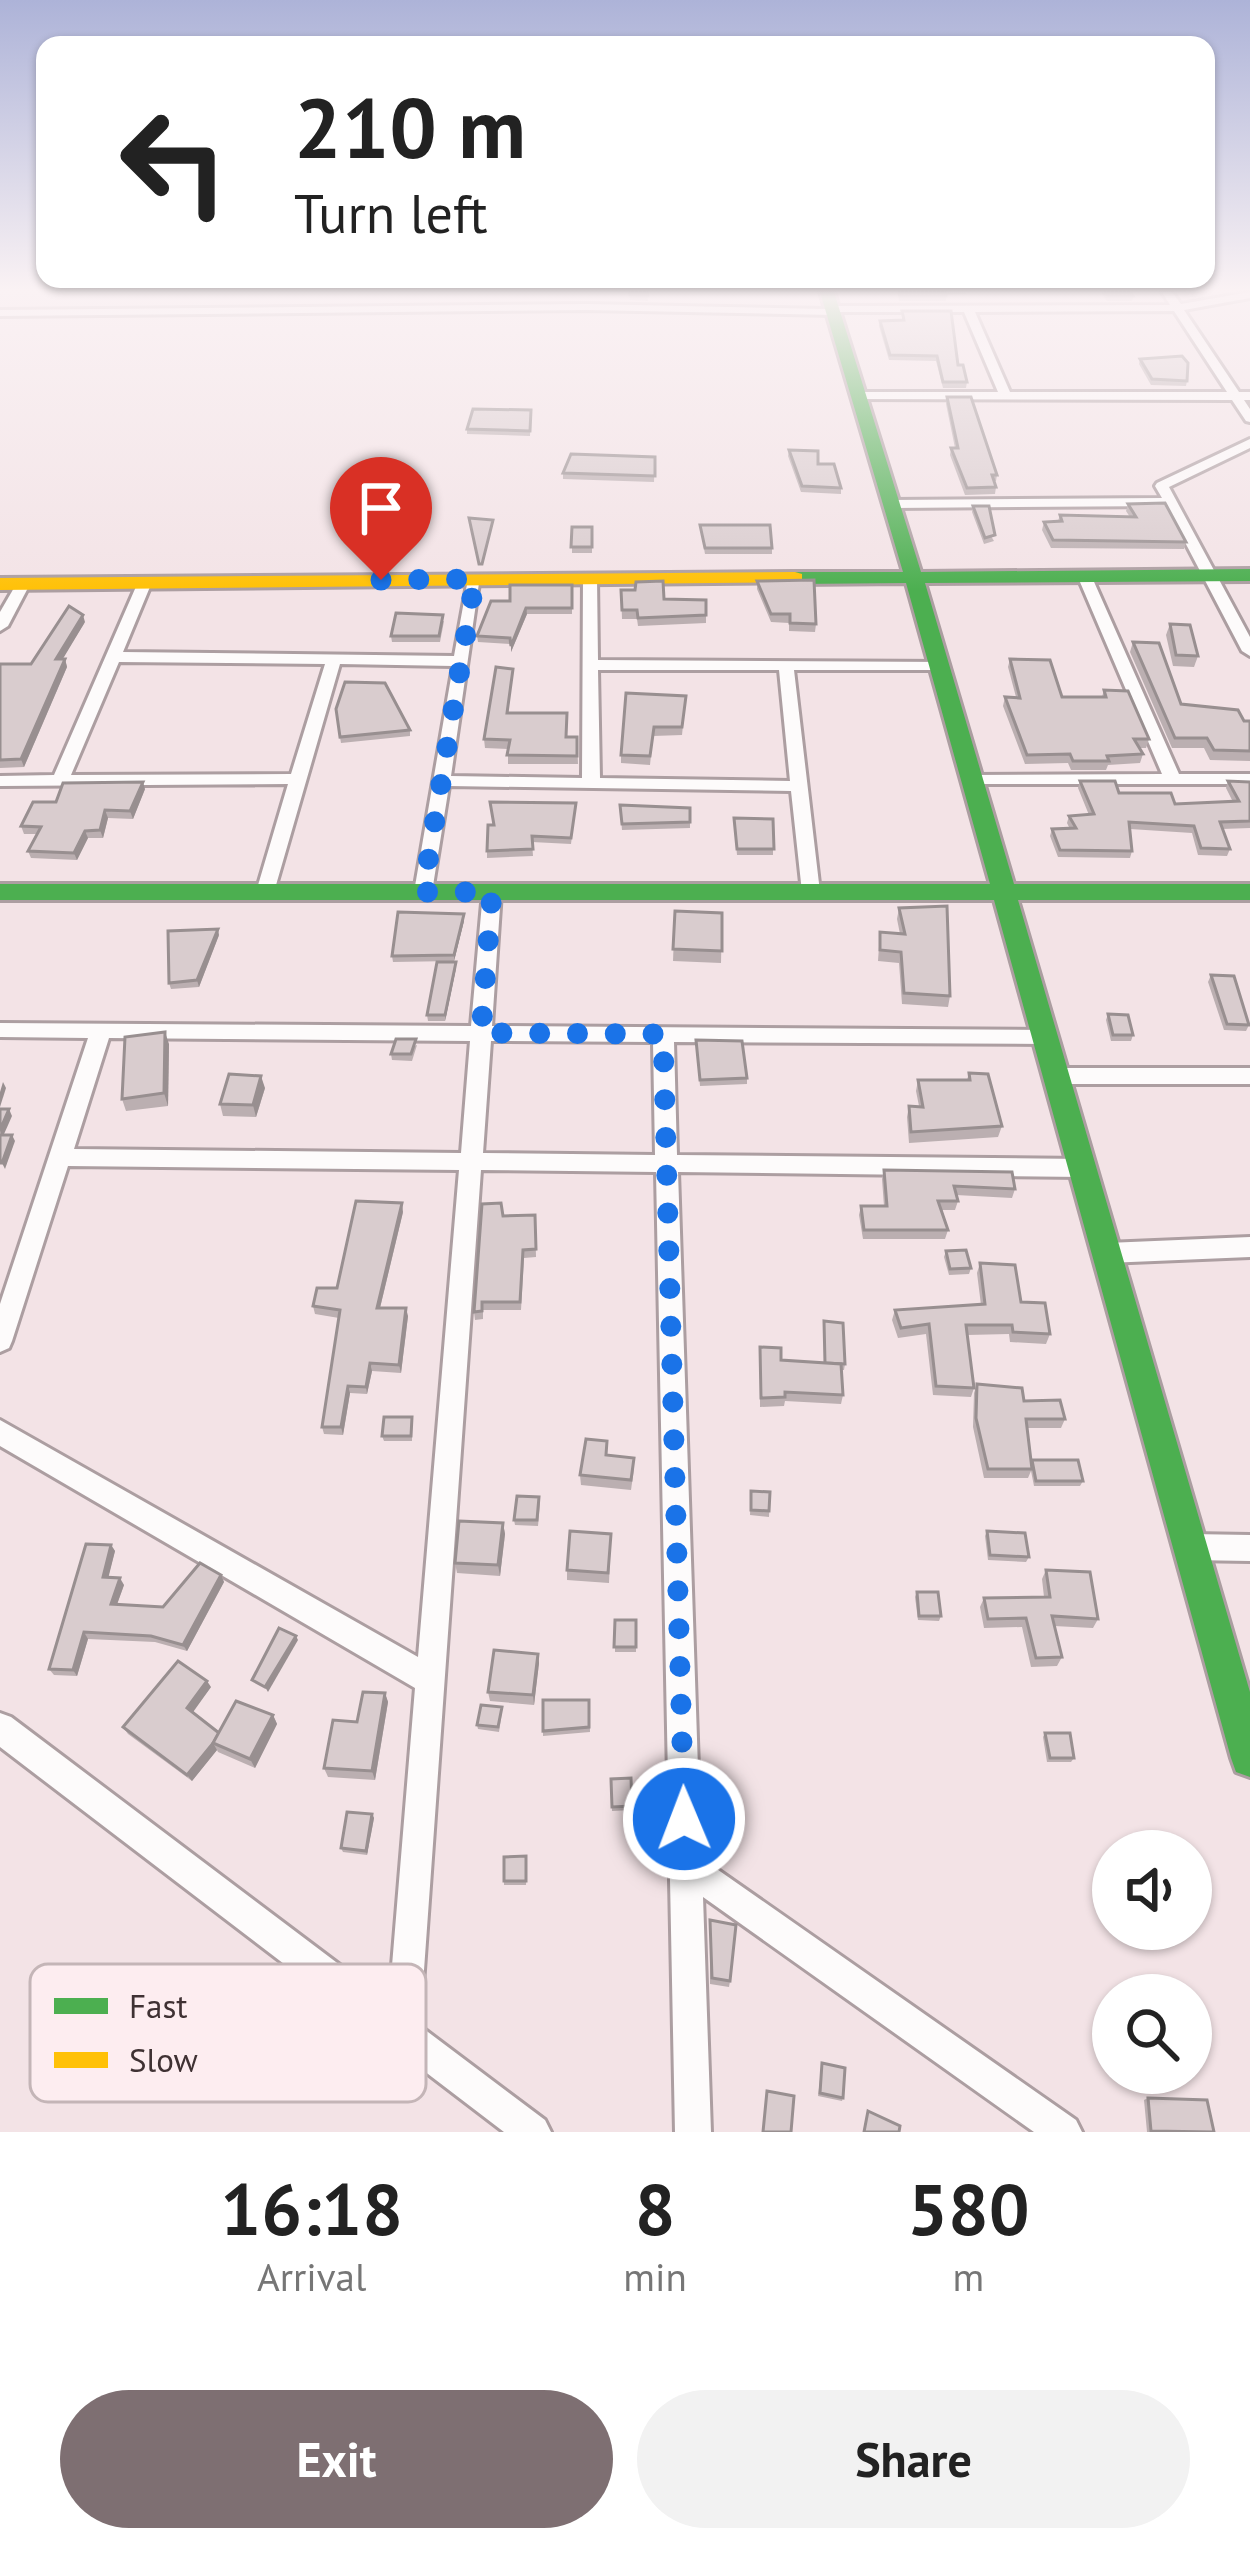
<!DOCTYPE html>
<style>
:root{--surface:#fff;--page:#f2f2f2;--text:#222;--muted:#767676;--accent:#7e6f72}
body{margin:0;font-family:"PT Sans",sans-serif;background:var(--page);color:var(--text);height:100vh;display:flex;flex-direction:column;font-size:45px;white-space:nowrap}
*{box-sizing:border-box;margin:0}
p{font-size:39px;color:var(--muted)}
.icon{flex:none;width:66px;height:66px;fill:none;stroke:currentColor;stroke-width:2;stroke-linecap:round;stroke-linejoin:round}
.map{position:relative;height:2132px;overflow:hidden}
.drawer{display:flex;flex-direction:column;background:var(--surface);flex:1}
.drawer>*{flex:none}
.banner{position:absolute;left:36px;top:36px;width:1179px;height:252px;border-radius:24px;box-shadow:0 3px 9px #0004;background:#fff;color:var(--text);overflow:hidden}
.tools{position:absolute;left:1092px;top:1830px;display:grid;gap:24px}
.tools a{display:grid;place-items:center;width:120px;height:120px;border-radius:50%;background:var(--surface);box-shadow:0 3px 9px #0004;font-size:60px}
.pin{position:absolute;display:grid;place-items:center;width:102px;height:102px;color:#fff;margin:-123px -51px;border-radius:50% 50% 50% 0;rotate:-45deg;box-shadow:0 0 12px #0007}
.pin .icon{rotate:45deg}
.me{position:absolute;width:132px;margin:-66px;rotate:359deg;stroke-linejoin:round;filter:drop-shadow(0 0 9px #0008)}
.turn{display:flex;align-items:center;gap:42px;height:252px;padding:0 60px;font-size:54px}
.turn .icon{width:156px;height:156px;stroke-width:2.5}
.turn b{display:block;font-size:84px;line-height:102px}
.eta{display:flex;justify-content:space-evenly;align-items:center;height:204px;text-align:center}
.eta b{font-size:72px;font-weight:800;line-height:84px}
.primary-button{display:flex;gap:24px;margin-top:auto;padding:24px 60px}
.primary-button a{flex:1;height:138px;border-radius:72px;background:var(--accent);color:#fff;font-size:48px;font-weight:800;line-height:138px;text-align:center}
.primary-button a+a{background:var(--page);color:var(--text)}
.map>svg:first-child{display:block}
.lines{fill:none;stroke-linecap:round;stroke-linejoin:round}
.street-casing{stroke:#ac9ea1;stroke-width:6}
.fast-casing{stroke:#ac9ea1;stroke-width:6}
.slow-casing{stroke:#ac9ea1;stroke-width:6}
.street{fill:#fdfbfb;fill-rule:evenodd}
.fast{fill:#4caf50;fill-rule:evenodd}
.slow{fill:#ffc107;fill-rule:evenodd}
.wall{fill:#bbafb1}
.shaded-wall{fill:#988f90}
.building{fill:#d9ccce;stroke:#988f90;stroke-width:3}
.route{stroke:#1a73e8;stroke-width:21;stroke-dasharray:0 37.8}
.key{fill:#fdedf0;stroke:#c4b5b7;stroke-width:3}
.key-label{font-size:33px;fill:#3f3133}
</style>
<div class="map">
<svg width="1250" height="2132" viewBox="0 0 1250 2132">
<rect width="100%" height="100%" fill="#f3e3e6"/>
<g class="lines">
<!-- street casing -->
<g class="street-casing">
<g id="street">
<path d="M1162,292h10l9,12 69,-12v6l-66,12 55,82h11v8h-6l6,9v13l-4,-1 -14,-21 -377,-1 -2,-3 6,-4h139l-34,-80h-126l-5,3 -246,-5 -587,6v-6l587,-6 240,5 5,-3 338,-1zM1174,311l53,81h-217l-35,-80z"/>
<path d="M1250,439v9l-81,39 81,150v19l-8,-5 -76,-145 -274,2 -7,-4 7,-4 270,-2 -7,-12 2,-3z"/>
<path d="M1084,571l7,4 88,199h71v10h-283l-3,-4 9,-5 189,-1 -85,-199z"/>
<path d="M590,574l7,4 1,82 348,2 2,3 -8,5h-146l26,222 -2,4 -7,2 -9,-6 -11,-101 -342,-5 -17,106 -9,6 -7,-2 -2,-4 39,-226 -113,-2 -66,228 -9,6 -9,-6 32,-108 -288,2v-10l54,-1 84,-193 7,-4 7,4 -29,70 331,4 14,-77 12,-3 -29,200 131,2 1,-200zM119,662l206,2 -34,110 -220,1zM598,670h181l11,111 -190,-3z"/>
<path d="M18,581l12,3 -22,42 -8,5v-19z"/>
<path d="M492,886l9,6 -9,134 554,4 10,7 -10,7 -372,-2 3,113 406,4 8,3 3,6 -3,6 -8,3 -405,-5 23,686 375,262 6,12h-48l-331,-235 8,235h-36l-19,-960 -175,-2 -61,856 125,94 6,12h-47l-504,-385v-34l11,4 378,285 26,-314 -415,-242v-26l418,237 41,-487 -391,-4 -56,175 -3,7 -9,4v-48l88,-266 -88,-1v-14l471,3 12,-134zM109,1038l361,3 -9,112 -387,-4zM491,1041l162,1 2,113 -172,-2z"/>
<path d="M1058,1068h192v16h-192l-11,-8z"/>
<path d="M1250,1237v20l-143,6 -8,-3 -4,-7 4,-7 8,-3z"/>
<path d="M1191,1534l59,1v26l-59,-1 -10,-4 -4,-9 4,-9z"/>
</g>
</g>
<!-- fast casing -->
<g class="fast-casing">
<path id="fast" d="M820,292h14l87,280 329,-3v12l-325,2 89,301h236v16h-232l232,792v85l-14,-5 -5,-14 -237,-858h-994v-16h990l-84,-301 -111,1 -9,-6 9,-6h108z"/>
</g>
<!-- slow casing -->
<g class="slow-casing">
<path id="slow" d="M795,572l7,2v8l-802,8v-12z"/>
</g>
<!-- street -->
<use href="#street" class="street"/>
<!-- fast -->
<use href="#fast" class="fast"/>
<!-- slow -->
<use href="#slow" class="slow"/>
</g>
<!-- wall -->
<g class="wall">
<path d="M629,292h18l1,9 -18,-1z"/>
<path d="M898,292h68v2l-20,1v6h-47z"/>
<path d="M1101,292h29l3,4 -1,5h-25z"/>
<path d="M902,311l56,54 9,17 -1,6h-23l-7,-27 -47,-1 -10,-34 1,-5 22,-1z"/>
<path d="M1140,359l47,22 -1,5 -35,-1 -12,-21z"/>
<path d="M947,397l50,78 -1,6h-2l2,6 -1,7 -30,1 -15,-40 1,-7h4l-9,-44z"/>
<path d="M531,410l-1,26 -63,-2v-5z"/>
<path d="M789,450l52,38v6l-40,-2 -13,-36z"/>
<path d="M655,457l-1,25 -91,-3v-6z"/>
<path d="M1128,504l58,38 -2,7 -133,-1 -9,-18 2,-8 14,-1 2,-6 70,2 -4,-6z"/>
<path d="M973,506l21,35 -10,3 -12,-32z"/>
<path d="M700,525l72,23v6h-67z"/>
<rect x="572" y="527" width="20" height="26"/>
<path d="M757,581l59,43 -1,8 -26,-1v-8l-18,-1 -14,-33z"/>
<path d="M572,585v29h-45l-16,38v-8l-33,-2 -1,-6 33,-35z"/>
<path d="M621,590l43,9 42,1v23l-68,3 -1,-7h-15z"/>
<path d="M444,621l-4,21h-48l-1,-6z"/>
<path d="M85,622l-23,37h3l2,8 -43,100 -24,1v-104h31z"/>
<path d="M1170,624l28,32 -4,11 -21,-1 -7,-31z"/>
<path d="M1133,642l48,62 63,17h6v40l-40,-1 -6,-12h-32l-42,-96z"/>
<path d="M1010,659l52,38h40l2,-7 45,49 -3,9h-7l4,6 -3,9 -32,2 -2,5h-35l-3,-7 -43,1 -22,-58 2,-9h11l-8,-30z"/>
<path d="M513,669l-5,44 59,24h10l1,27h-70v-15l-23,-1 -1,-9z"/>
<path d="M686,696l-4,39 -29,1 -3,29 -29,-2v-8z"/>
<path d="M410,730v6l-69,7 -1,-6z"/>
<path d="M1080,781l39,12 56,11 58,-2 -7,-14 2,-7 22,1v46l-28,1 8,20 -3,7 -29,-1 -6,-22 -62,-4 2,22 -2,7 -72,-1 -8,-21 2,-7h18l-3,-6 2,-7 20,-1 -11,-27z"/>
<path d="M145,789l-12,30 -25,-1 -5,20h-15l-11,22 -46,-2 -3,-7 9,-17h-13l-3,-8 35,-24z"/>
<path d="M576,803l-5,41 -39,-2 1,14 -46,2v-7l6,-26z"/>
<path d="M620,805l70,3v20l-68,2z"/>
<path d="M734,818l39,1v36h-36z"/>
<path d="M899,908l51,88 -2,11 -46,-3 -3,-41 -21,-2 2,-29 20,2 -3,-15z"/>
<path d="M675,911l47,2 -1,50 -48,-2z"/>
<path d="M464,921l-10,40 -61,1 -1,-6z"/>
<path d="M219,935l-20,52 -28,2 -2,-6z"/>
<path d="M456,962v6l-11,53h-17l-1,-6z"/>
<path d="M1211,975l38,50 -3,6 -22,-1 -16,-48z"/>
<path d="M1108,1014l25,21 -2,6h-20l-5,-21z"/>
<path d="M696,1040l51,38v6l-47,2z"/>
<path d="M169,1044l-1,62 -42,5 -4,-12z"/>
<path d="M417,1045l-5,16 -20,-1 -1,-6z"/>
<path d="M969,1073l33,53 -4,11 -89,6 -2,-26 2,-11h10l-3,-15 2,-11h49z"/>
<path d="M265,1088l-9,29 -33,-1 -3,-12z"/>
<path d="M884,1170l131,19 -3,9 -56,-3 2,6 -3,9h-14l7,20 -3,9h-82l-4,-24 2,-9h23l-2,-27z"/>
<path d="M403,1212l-23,96 28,8 -7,57 -29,-2 -5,23 -17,-1 -7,42 -19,-1 -2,-7 17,-109 -24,-4 -2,-8 24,-18z"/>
<path d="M535,1215l1,42 -12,1 -3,52h-38v9l-8,1 -1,-8 29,-96z"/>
<path d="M946,1251l25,17 -2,6 -20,1 -5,-18z"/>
<path d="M980,1263l41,39 29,32 -4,10 -36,-2 -1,-8 -42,1 7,53 -3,9 -38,-2 -7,-61 -28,4 -6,-18 3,-10 86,-5 -4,-32z"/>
<path d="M824,1321l21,43 -1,6h-2l1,25 -2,9 -56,-3 -1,5 -24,1v-60l21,13 43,3z"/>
<path d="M977,1384l47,17 41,18 -4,9h-34l4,35 52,18 -3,5h-46l-3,-15 -3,7h-44l-11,-51 1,-34z"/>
<path d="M412,1417v24h-28l-2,-5z"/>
<path d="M634,1469l-3,21 -50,-5 -1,-10z"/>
<path d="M751,1491l19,1 -1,25 -19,-2z"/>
<path d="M540,1503l-2,23 -23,-1 -1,-5z"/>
<path d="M503,1523l2,11 -5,42 -43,-3 -2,-10z"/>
<path d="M987,1531l42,26 -3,5 -38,-2 -3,-24z"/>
<path d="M611,1534l-2,49 -42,-3v-10z"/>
<path d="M111,1545l4,6 -7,26 16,8 -7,19 46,3 58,-32 3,7 -37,69 -32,-9 -67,-3 -11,37 -23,-1 -5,-6z"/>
<path d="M1046,1570l52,49 -5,9 -39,-2 8,31 -5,9 -26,1 -9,-40 -38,1 -4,-21 4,-9 60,-1 -2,-18z"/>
<path d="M917,1592l24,24 -2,5 -21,-1 -3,-23z"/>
<rect x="615" y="1620" width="21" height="32"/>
<path d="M538,1654l1,9 -5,42 -44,-4 -2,-9z"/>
<path d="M211,1687l-19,25 27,21 54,-18 4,9 -22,44 -37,-16 -1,-2 -25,31 -64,-47 -5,-7z"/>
<path d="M385,1693l3,9 -13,78 -47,-3 -4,-9 33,-46z"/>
<path d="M589,1700l1,32 -47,4v-5z"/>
<path d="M502,1712l-3,20 -21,-3 -1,-4z"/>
<path d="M1045,1733l29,25 -3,4h-24l-4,-25z"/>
<path d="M631,1778l1,32 -20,1 -1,-32z"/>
<path d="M372,1814l2,4 -7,37 -24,-3 -2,-4z"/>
<path d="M527,1860l-1,25h-22v-4z"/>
<path d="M710,1920l20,61 -1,6 -19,-3z"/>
<path d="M822,2063l21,35 -1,3 -24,-5z"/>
<path d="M1148,2098l66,34h-67l-3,-32z"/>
</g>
<!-- shaded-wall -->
<g class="shaded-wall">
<path d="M526,608l1,6 -16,38v-6z"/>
<path d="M83,615l2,7 -27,45 -2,-8z"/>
<path d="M65,659l2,8 -43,100 -3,-8z"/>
<path d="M143,782l2,7 -12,30 -3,-8z"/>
<path d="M105,810l3,8 -5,20 -3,-8z"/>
<path d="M85,831l3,7 -11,22 -3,-7z"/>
<path d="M464,914v7l-10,40v-6z"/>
<path d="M218,929l1,6 -20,52 -2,-7z"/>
<path d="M456,962v6l-11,53v-6z"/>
<path d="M165,1032l4,12 -1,62 -4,-13z"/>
<path d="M261,1076l4,12 -9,29 -3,-12z"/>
<path d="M3,1082l3,6 -6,19v-15z"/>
<path d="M9,1109l3,7 -11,25 -1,-11z"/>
<path d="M12,1135l3,6 -10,28 -3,-6z"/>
<path d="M402,1203l1,9 -25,104 -1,-8z"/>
<path d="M406,1308l2,8 -7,57 -2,-8z"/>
<path d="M370,1363l2,8 -5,23 -1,-7z"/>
<path d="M348,1386l2,7 -7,42 -2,-8z"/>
<path d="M503,1523l2,11 -5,42 -2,-11z"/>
<path d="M111,1545l4,6 -8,32 -4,-6z"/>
<path d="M221,1575l3,7 -37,69 -4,-6z"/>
<path d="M120,1578l4,7 -9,25 -4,-6z"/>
<path d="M84,1632l4,7 -11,37 -4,-6z"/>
<path d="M296,1636l2,4 -30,52 -3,-5z"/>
<path d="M538,1654l1,9 -5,42 -1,-10z"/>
<path d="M207,1681l4,6 -20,28 -4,-7z"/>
<path d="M385,1693l3,9 -13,78 -3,-9z"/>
<path d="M273,1715l4,9 -22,44 -5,-9z"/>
<path d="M220,1734l-7,9 4,7 -25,31 -5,-6z"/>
<path d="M372,1814l2,4 -7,37 -1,-4z"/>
</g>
<!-- building -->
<g class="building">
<path d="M630,292h17l1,4 -18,-1z"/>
<path d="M899,292h46l1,4h-46z"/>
<path d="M1106,292h24l3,4h-25z"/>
<path d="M902,311h49l7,54h5l4,17h-24l-6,-26 -47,-1 -10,-34 24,-1z"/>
<path d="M1182,356l6,7 -1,18 -35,-2 -12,-20z"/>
<path d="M947,397h24l26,78h-5l4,12 -29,1 -16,-40h7z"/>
<path d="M473,409l58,1 -1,21 -63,-2z"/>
<path d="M789,450l29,1v13h16l7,24 -39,-2z"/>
<path d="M571,454l84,3v19l-92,-3z"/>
<path d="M1165,503l21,39 -133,-2 -9,-18 18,-1 -2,-6 76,2 -8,-13z"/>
<path d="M973,506h16l6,29 -10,3z"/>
<path d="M469,518l24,2 -11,44h-3z"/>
<path d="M700,525h70l2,23h-67z"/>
<path d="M572,527h20v20h-21z"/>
<path d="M814,580l2,44 -26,-1v-9h-19l-14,-33z"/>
<path d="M663,581l1,18 42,1v15l-68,3 -1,-8h-15l-1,-20h14l1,-8z"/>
<path d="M510,585h62v23h-46l-15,38 -1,-8 -33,-2 14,-35h19z"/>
<path d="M69,606l14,9 -27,44h9l-44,100 -21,1v-96h31z"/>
<path d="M396,613l47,2 -4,21h-48z"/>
<path d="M1170,624l20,1 8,31 -22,-1z"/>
<path d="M1133,642l26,1 22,61 57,6 6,11h6v30l-36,-1 -7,-12h-32z"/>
<path d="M1010,659l40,1 12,37h44l-2,-7 24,1 21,48h-15l9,15 -36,2 2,5h-36l-3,-7 -43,1 -22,-58 15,1z"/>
<path d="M496,667l17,2 -6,44h60l-1,24h11v19l-70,-1 3,-15 -26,-1z"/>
<path d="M345,682l40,1 25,47 -70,7 -4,-28z"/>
<path d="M626,693l60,3 -4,31h-28l-4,29 -29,-1z"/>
<path d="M1080,781h35l4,12h52l4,11 64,-3 -11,-20 22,1v39l-30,1 10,27 -29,-1 -7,-22 -65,-4 3,29 -72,-1 -8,-21 24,-1 -7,-12 25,-2z"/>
<path d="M143,782l-13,29 -25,-1 -5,20 -15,1 -11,22 -46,-2 13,-24 -20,-1 12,-24h23l7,-19z"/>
<path d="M490,802l86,1 -5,35 -39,-2 1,13 -46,2 1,-26h6z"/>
<path d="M620,805l70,3v14l-68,2z"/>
<path d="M734,818l39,1 1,30h-37z"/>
<path d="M947,906l3,90 -46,-3 -3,-41 -21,-2v-18l25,2 -6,-26z"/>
<path d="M675,911l47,2v38l-49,-2z"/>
<path d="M398,912l66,2 -10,41 -62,1z"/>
<path d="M218,929l-21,51 -28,3 -1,-52z"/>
<path d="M437,962h19l-11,53h-18z"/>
<path d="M1211,975l23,1 15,49 -22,-1z"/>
<path d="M1108,1014l20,1 5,20h-20z"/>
<path d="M165,1032l-1,61 -42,6 3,-62z"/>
<path d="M396,1039h20l-5,15h-20z"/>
<path d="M696,1040l46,1 5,37 -47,2z"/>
<path d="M969,1073l19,1 14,52 -91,6 -2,-26 14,1 -5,-27h52z"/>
<path d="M229,1074l32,2 -8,29 -33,-1z"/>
<path d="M0,1109h9l-9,21z"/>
<path d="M0,1135h12l-10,28h-2z"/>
<path d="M884,1170l128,2 3,17 -61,-3 4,15h-20l10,29h-84l-3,-24h26z"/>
<path d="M356,1201l46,2 -25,105h29l-7,57 -29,-2 -4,24 -18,-1 -7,41h-19l18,-117 -27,-4 4,-18h20z"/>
<path d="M501,1203l2,13 32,-1 1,34 -13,1 -3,52h-38v9l-8,1 8,-108z"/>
<path d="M966,1250l5,18 -21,1 -4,-18z"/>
<path d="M980,1263l35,2 6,37 24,1 5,31 -37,-2 -1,-7h-46l8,63 -38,-2 -7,-62 -28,4 -6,-18 90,-6z"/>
<path d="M824,1321l19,2 2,41 -20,-1z"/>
<path d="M760,1347l21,1v12l60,4 2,31 -58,-3v5l-24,1z"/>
<path d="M977,1384l45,4 2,13 36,-1 5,19h-39l6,50h-44l-12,-51z"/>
<path d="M384,1417h28l-1,19h-29z"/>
<path d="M586,1439l21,2 -1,14 28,3 -3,22 -51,-5z"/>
<path d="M1032,1460h46l5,21h-47z"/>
<path d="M751,1491l19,1 -1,19 -18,-1z"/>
<path d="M517,1496l22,1 -2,23h-23z"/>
<path d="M459,1521l44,2 -5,42 -43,-2z"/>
<path d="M570,1531l41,3 -3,39 -41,-3z"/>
<path d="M987,1531l38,2 4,24 -39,-2z"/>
<path d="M86,1544l25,1 -8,32 17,1 -9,26 52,3 37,-44 21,12 -38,70 -32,-9 -67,-4 -11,38 -24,-1z"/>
<path d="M1046,1570l44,2 8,47 -46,-3 10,41 -26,1 -10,-40 -38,1 -4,-21 66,-1z"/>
<path d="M917,1592h21l3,24h-22z"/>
<path d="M615,1620h21v27h-22z"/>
<path d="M279,1628l17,8 -31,51 -13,-7z"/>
<path d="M494,1650l44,4 -5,41 -45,-3z"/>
<path d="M178,1661l29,20 -20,27 32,25 -5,9 -27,33 -64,-48z"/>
<path d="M363,1692l22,1 -13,78 -48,-3 9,-48 24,2z"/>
<path d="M543,1700h46v27l-46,4z"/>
<path d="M236,1701l37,14 -23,44 -37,-16z"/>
<path d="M481,1705l21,2 -4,20 -21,-2z"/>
<path d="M1045,1733h25l4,25h-24z"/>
<path d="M631,1778l1,28 -20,1 -1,-28z"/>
<path d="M347,1812l25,2 -6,37 -25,-3z"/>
<path d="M526,1856v25h-22v-24z"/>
<path d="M710,1920l26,5 -6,56 -18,-3z"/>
<path d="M822,2063l23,5 -2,30 -23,-5z"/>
<path d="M767,2091l27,5 -3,36h-28z"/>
<path d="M1148,2098l59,2 7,32 -63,-1z"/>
<path d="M868,2111l32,15 -1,6h-35z"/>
</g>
<!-- sky -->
<linearGradient id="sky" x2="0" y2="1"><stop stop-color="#adb3d8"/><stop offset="0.49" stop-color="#faf2f4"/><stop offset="1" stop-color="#faf2f4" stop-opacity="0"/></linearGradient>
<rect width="1250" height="591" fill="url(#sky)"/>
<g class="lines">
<!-- route -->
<path class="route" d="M381,580l94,-1 -52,313h69l-11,141 182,1 21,785"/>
</g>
<!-- legend -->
<rect x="30" y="1964" width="396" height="138" rx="18" class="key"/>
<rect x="54" y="1998" width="54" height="16" fill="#4caf50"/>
<rect x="54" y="2052" width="54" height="16" fill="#ffc107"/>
<g class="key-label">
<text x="129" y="2018">Fast</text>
<text x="129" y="2072">Slow</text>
</g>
</svg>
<div class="tools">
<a><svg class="icon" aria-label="sound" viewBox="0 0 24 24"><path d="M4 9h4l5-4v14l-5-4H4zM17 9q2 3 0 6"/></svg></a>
<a><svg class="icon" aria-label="search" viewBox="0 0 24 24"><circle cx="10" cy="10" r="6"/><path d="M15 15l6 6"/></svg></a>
</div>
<div class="pin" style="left:381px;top:580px;background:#d93025"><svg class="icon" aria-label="arrive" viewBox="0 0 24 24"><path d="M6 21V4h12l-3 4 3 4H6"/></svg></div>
<svg class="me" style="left:684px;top:1819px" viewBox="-20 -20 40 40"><circle r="17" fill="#1a73e8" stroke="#fff" stroke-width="3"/><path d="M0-11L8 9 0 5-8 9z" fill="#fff"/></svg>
<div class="banner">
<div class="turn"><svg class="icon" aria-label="left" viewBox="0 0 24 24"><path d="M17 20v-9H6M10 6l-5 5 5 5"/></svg><div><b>210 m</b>Turn left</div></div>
</div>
</div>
<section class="drawer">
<div class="eta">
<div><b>16:18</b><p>Arrival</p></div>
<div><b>8</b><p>min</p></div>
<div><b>580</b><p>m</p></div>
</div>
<div class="primary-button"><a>Exit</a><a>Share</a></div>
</section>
